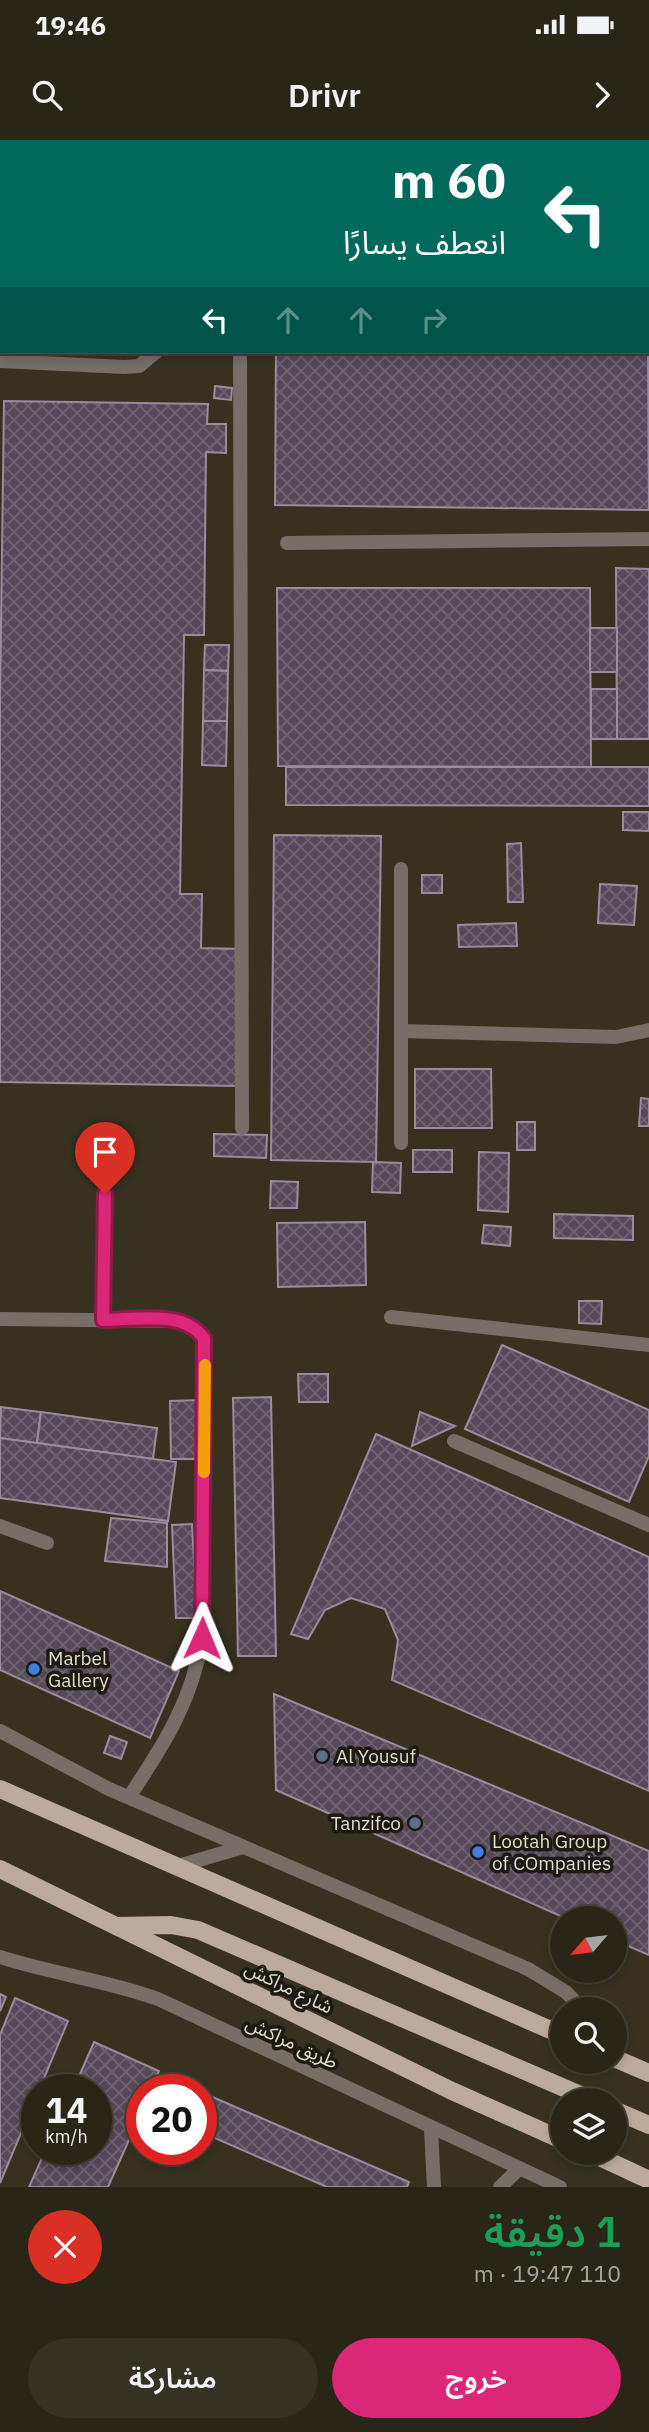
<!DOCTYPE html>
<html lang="ar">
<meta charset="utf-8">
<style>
:root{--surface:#292617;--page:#353224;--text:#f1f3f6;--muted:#a5a5a1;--line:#454336;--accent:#db2777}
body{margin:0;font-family:"IBM Plex Sans","Noto Sans Arabic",sans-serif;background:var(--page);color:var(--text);direction:rtl;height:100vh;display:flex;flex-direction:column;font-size:26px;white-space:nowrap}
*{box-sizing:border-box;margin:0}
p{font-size:23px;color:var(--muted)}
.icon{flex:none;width:38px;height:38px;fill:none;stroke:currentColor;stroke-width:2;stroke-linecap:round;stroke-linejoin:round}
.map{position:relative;height:2047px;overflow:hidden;direction:ltr}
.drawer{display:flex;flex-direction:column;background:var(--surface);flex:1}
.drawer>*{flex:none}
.guide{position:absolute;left:0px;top:0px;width:649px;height:214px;box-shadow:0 4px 10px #0003,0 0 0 2px var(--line);direction:rtl;background:#00695c;color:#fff;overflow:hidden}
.needle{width:46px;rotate:242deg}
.controls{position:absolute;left:550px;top:1766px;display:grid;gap:14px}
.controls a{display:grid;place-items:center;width:77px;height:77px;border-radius:50%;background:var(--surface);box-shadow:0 4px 10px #0003,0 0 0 2px var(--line);font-size:35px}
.speed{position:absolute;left:21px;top:1934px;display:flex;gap:14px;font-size:35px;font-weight:700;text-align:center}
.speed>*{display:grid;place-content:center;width:91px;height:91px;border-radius:50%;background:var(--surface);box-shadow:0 4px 10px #0003,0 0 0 2px var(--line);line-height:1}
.speed small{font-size:18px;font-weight:400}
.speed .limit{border:10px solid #d22;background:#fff;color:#111}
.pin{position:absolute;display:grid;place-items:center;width:60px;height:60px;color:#fff;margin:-72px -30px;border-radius:50% 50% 50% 0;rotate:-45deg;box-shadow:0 0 7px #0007}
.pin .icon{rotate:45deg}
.me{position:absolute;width:77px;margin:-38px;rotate:1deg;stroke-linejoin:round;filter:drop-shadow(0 0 5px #0008)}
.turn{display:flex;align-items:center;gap:24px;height:147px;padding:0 28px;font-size:32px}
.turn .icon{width:91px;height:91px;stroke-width:2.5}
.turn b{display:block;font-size:49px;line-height:60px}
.lanes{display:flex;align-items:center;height:66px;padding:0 28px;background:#0003;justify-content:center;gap:35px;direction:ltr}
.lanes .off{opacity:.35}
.round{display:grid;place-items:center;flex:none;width:74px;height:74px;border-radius:37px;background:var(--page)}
.overview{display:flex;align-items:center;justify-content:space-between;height:119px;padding:0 28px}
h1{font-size:42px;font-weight:600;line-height:52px;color:#1e9e55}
.primary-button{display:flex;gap:14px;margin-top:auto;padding:14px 28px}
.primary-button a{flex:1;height:80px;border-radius:42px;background:var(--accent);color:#fff;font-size:28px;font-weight:600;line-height:80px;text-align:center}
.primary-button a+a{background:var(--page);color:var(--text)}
.status{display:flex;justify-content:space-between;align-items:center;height:49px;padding:0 35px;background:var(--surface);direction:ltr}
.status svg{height:19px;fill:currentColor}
header{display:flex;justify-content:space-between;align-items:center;height:91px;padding:0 28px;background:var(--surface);font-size:32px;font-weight:600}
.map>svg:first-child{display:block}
.building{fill:url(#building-cross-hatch);stroke:#9a8b9e;stroke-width:2}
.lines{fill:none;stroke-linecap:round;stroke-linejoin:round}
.lane{stroke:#776e68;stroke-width:14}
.street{stroke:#776e68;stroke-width:14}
.primary{stroke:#bcaa9d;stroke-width:18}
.route-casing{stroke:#8e194d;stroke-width:18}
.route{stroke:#db2777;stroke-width:12}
.slow{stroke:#f59e0b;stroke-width:12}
.shop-dot{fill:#3f7fe0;stroke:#1c1a11;stroke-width:2.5}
.service-dot{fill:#5c6f8a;stroke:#1c1a11;stroke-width:2.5}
.labels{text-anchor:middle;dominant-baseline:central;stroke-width:7;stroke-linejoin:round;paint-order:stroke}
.poi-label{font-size:19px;fill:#dfdcd0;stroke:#1c1a11;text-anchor:start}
.street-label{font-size:19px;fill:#dfdcd0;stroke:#1c1a11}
</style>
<div class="status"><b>19:46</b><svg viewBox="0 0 49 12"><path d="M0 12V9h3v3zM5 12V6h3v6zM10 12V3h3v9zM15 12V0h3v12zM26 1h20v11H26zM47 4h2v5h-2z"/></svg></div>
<header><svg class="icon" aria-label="forward" viewBox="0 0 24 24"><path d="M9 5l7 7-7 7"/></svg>Drivr<svg class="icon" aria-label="search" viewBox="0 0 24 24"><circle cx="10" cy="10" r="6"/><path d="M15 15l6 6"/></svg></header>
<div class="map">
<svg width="649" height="2047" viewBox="0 0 649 2047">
<defs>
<pattern id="building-cross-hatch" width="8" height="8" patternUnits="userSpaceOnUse" patternTransform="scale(1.75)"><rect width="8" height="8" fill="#554859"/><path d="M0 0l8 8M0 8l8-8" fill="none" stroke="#6d6270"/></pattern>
</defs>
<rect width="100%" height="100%" fill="#37321f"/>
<!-- building -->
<g class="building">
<path d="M648,209l1,161 -374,-5 1,-153h372z"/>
<path d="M215,246l17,2 -1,12 -17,-2z"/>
<path d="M4,261l204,3 -1,20h19v29l-20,-1 -2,183h-20l-4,259h22l-1,54 40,1 -3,137 -238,-4v-381z"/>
<path d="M616,428l33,1v170h-32z"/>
<path d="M277,448h313l1,179 -313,-1z"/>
<rect x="590" y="488" width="27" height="44"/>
<path d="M205,505h24l-1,26 -24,-1z"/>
<path d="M204,530l24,1 -1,50h-24z"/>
<rect x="591" y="549" width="26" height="50"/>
<path d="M203,581h24l-1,45 -24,-1z"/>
<path d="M286,627h363v39l-363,-1z"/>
<path d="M623,672h26v19l-26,-1z"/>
<path d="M274,695l107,1 -5,326 -105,-2z"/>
<path d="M521,703l2,59h-15l-1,-58z"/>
<rect x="422" y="735" width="20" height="18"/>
<path d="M600,744l37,2 -3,39 -36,-2z"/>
<path d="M516,783l1,23 -58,1 -1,-22z"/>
<path d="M415,929h76l1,59h-77z"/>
<path d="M641,958l8,1v27h-10z"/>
<rect x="517" y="982" width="18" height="28"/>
<path d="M214,994l53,1 -1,23 -52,-2z"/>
<rect x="413" y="1010" width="39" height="22"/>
<path d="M479,1012l30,1 -1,59 -30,-2z"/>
<path d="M373,1022l28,1 -1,30 -28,-1z"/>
<path d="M271,1041l27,1 -1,26h-27z"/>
<path d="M554,1074l79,2v24l-79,-2z"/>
<path d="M365,1082l1,63 -88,2 -1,-64z"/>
<path d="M484,1085l27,2 -1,19 -28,-3z"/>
<path d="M579,1161h23l-1,23 -22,-1z"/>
<path d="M502,1205l147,65v46l-20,46 -164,-73z"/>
<path d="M298,1234h30v28h-29z"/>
<path d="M271,1257l5,259h-38l-5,-258z"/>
<path d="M200,1260v59h-29l-1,-58z"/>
<path d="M1,1267l40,5 -4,31 -37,-5z"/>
<path d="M41,1272l116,16 -4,31 -116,-16z"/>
<path d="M420,1272l35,14 -43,20z"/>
<path d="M376,1294l273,123v234l-257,-111 6,-40 -13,-31 -34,-11 -26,12 -17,29 -17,-5z"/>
<path d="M0,1298l176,24 -8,59 -168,-23z"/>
<path d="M111,1378l56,5v44l-62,-6z"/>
<path d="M192,1384l5,94h-21l-4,-93z"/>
<path d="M0,1451l179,80 -29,67 -150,-68z"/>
<path d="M274,1554l375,157v104l-35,-15v-22h-49l-289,-128z"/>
<path d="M110,1596l17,6 -6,17 -17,-6z"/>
<path d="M0,1854l6,3 -6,14z"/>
<path d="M15,1858l53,23 -68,162v-148z"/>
<path d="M94,1902l65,29 -8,19h-9v21l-34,76h-79l17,-38h50v-59h-23z"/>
<path d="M180,1943l15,7h-18z"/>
<path d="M201,1952l208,90 -2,5h-80l-126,-55z"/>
</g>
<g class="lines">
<!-- lane -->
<g class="lane">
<path d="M31,2v-2"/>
<path d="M0,47h2"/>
<path d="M240,212l2,776"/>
<path d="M0,221l125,6 14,-1 17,-14"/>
<path d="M287,403l362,-4"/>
<path d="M401,891l215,6 33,-7"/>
<path d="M401,1003v-274"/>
<path d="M391,1177l258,28"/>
<path d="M0,1179l179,2 19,9 6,9 -2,299c-9,62 -39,108 -73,159"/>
<path d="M103,1180l2,-127"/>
<path d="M454,1301l195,84"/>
<path d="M0,1386l47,17"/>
<path d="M0,1591l109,58 419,180 38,23 16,17"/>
<path d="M175,1727l68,-20"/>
<path d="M431,1989l3,58"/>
<path d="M500,2047l19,-18"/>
</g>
<!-- street -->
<g class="street">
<path d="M0,132h2"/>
<path d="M648,142h1"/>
<path d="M0,1817c52,17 106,23 158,42l402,188"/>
</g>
<!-- primary -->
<g class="primary">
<path d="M0,1649l562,246"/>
<path d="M0,1729l452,222 110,49"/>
<path d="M117,1786l54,-1 27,5 394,170"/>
<path d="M614,1918l35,15"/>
<path d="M614,1970l35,15"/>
<path d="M589,2012l60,28"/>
</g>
</g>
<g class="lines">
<!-- route casing -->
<g class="route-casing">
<path id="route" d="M105,1054l-2,126c30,0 83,-11 101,19l-2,299"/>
</g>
<!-- route -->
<use href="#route" class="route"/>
<!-- slow -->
<path class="slow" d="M204,1332l1,-107"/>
</g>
<!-- markers -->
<g class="shop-dot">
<circle cx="34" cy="1529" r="7"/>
<circle cx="478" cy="1712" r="7"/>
</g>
<g class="service-dot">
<circle cx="322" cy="1616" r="7"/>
<circle cx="415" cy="1683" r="7"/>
</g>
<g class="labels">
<!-- poi labels -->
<g class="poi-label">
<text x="48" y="1518">Marbel<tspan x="48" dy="22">Gallery</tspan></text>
<text x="336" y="1616">Al Yousuf</text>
<text x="401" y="1683" text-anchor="end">Tanzifco</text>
<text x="492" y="1701">Lootah Group<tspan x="492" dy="22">of COmpanies</tspan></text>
</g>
<!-- street labels -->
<g class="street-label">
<text transform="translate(289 1847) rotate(26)">شارع مراكش</text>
<text transform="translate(292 1902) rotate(25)">طريق مراكش</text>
</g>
</g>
</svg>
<div class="controls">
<a><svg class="needle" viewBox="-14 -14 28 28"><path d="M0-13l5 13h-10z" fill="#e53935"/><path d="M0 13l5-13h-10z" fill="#a5a5a1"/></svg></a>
<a><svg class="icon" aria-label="search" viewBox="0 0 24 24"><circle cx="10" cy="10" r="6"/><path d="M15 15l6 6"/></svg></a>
<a><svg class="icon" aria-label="layers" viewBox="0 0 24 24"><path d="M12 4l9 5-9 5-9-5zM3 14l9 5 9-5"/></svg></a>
</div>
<div class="speed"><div>14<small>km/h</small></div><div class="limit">20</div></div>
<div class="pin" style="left:105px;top:1054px;background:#d93025"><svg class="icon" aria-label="arrive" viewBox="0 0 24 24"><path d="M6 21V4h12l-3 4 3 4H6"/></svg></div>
<svg class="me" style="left:202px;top:1498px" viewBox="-20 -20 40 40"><path d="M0-17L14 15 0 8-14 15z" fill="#db2777" stroke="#fff" stroke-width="4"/></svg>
<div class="guide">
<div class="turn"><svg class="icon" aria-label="left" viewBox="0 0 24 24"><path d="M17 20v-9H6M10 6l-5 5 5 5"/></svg><div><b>60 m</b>انعطف يسارًا</div></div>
<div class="lanes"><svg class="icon" aria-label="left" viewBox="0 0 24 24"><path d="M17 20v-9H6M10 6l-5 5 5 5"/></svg><svg class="icon off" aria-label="ahead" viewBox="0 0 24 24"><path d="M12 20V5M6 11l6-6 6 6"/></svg><svg class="icon off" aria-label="ahead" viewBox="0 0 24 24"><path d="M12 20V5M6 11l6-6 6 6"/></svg><svg class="icon off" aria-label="right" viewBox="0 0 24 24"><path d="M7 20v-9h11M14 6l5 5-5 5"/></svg></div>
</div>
</div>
<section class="drawer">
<div class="overview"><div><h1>1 دقيقة</h1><p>110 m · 19:47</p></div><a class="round" style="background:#d93025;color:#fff"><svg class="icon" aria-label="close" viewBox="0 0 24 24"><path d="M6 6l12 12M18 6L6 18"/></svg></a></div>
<div class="primary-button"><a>خروج</a><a>مشاركة</a></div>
</section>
